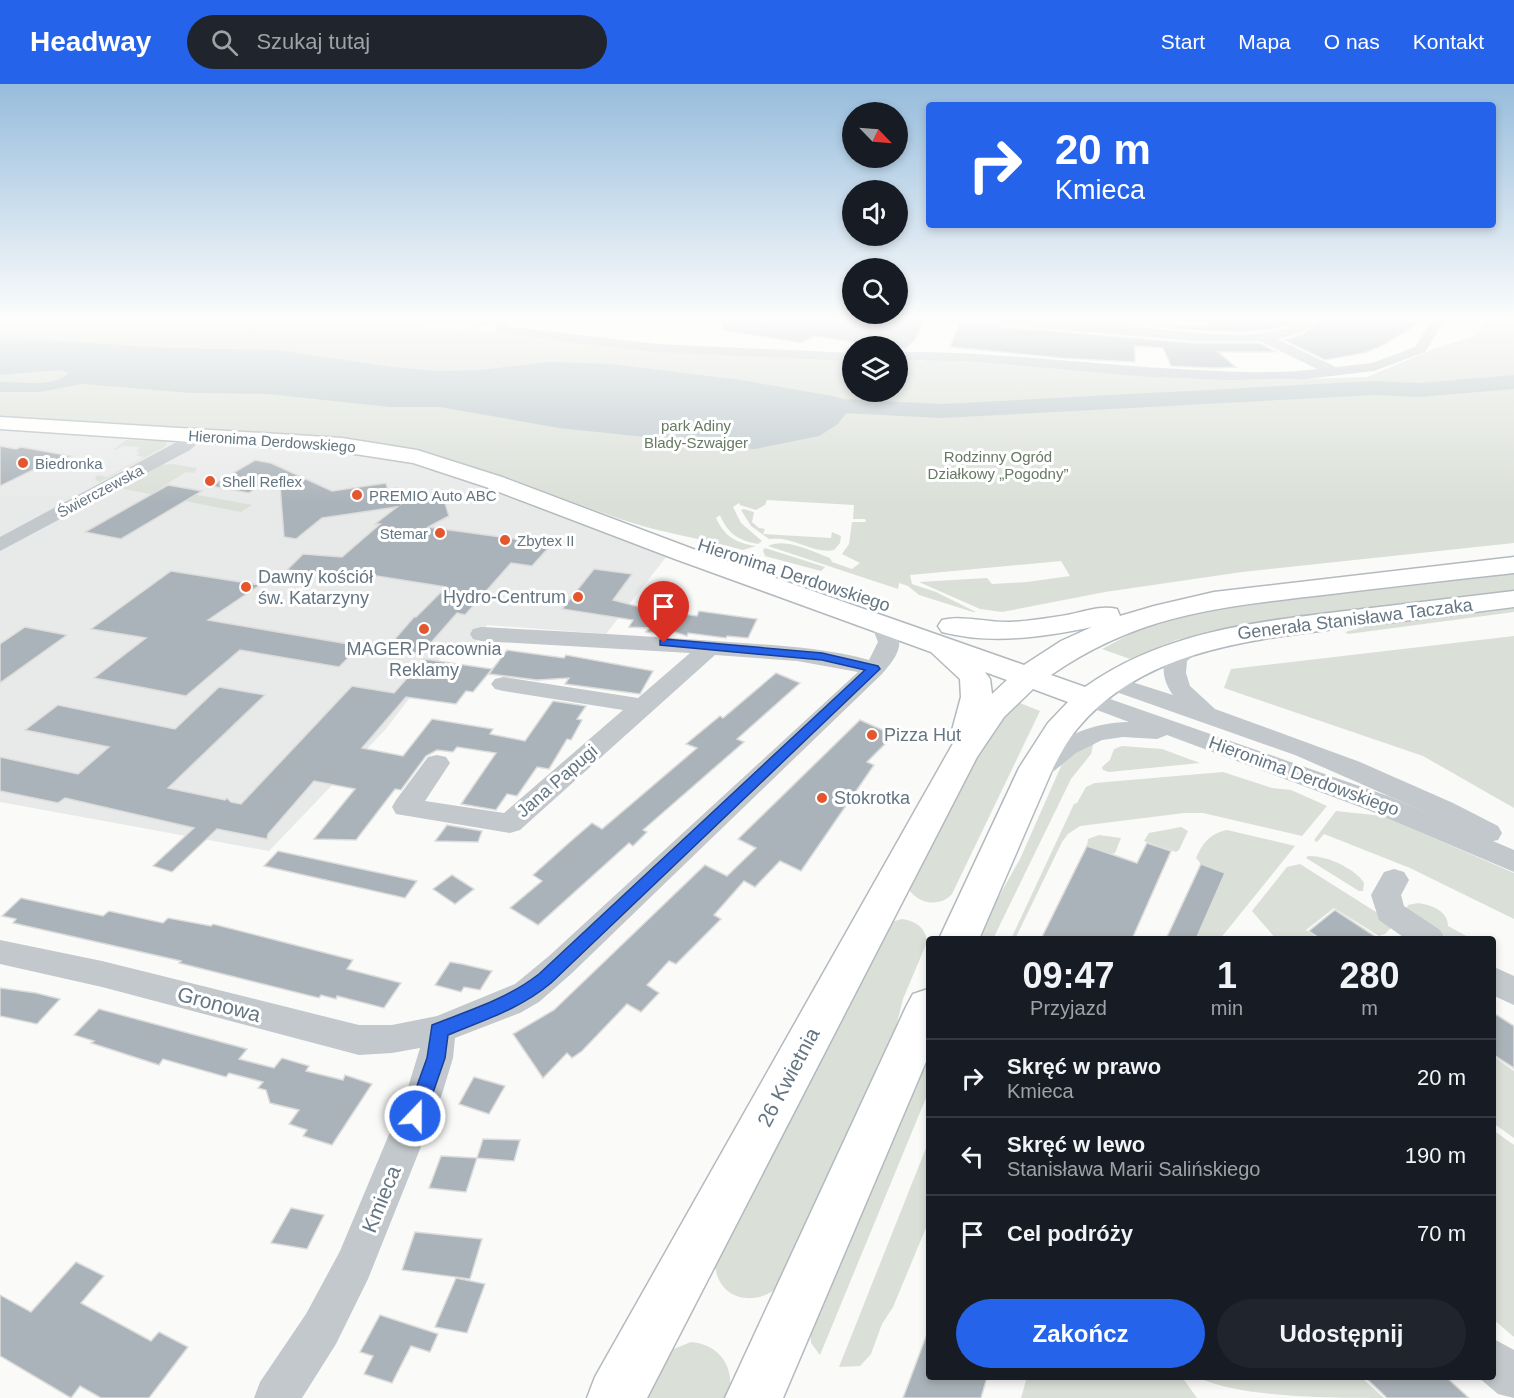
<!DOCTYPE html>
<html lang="pl">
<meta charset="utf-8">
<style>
:root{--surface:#171b24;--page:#20242c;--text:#f1f3f6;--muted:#9ea1a6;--line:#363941;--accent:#2563eb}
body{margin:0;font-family:Arial,sans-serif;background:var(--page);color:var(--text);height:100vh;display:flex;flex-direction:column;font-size:22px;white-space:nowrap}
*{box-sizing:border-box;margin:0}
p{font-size:20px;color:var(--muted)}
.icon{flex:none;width:33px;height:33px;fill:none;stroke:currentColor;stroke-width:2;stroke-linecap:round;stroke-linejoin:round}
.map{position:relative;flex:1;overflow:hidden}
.sheet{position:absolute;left:926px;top:852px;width:570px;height:444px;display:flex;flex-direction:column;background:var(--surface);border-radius:6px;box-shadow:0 3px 9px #0003}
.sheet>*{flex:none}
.hud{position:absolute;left:926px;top:18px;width:570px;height:126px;border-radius:6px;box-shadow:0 3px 9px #0003;background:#2563eb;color:#fff;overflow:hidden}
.needle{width:39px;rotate:115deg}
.tools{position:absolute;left:842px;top:18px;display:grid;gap:12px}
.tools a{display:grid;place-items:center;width:66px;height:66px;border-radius:50%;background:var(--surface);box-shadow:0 3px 9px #0003;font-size:30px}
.pin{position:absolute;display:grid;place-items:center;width:51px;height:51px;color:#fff;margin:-62px -26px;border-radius:50% 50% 50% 0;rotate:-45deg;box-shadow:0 0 6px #0007}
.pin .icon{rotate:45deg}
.me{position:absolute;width:66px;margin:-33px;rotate:22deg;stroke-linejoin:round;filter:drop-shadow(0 0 4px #0008)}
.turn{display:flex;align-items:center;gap:21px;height:126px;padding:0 30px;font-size:27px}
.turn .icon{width:78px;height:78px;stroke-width:2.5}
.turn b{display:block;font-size:42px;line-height:51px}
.eta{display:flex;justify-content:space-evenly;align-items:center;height:102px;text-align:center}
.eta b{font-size:36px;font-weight:700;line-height:42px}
.primary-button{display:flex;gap:12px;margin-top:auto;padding:12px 30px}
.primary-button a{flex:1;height:69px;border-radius:36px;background:var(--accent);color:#fff;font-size:24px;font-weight:700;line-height:69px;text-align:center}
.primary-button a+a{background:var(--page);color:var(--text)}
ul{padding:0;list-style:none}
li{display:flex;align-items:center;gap:18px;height:78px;padding:0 30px;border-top:2px solid var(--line)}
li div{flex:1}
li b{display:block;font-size:22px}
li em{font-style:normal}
header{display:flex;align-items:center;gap:36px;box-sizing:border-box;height:84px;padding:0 30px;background:var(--accent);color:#fff}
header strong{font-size:28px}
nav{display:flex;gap:33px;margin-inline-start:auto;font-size:21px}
.search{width:420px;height:54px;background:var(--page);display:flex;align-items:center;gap:15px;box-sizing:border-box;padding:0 21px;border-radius:33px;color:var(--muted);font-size:22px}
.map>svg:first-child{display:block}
.built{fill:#e8e9e9}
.green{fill:#dadfd7}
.water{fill:#bbc7cb}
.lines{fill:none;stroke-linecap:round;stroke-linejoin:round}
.river{fill:#bbc7cb;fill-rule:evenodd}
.building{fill:#aab3b9;stroke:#dcdcda;stroke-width:1.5}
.secondary-casing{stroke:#b3babf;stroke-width:3}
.street{fill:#c3c8cc;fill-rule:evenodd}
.secondary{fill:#fff;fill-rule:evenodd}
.route{fill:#2563eb;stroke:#184099;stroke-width:1.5}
.poi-dot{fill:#e4572e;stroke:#fff;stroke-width:2}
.labels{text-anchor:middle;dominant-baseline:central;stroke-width:6;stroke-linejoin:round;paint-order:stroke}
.far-park-label{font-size:15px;fill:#687a64;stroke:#fff}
.far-street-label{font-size:15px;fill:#657683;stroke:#fff}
.far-poi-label{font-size:15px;fill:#657683;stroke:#fff;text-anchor:start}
.street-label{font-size:18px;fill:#657683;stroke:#fff}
.poi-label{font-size:18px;fill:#657683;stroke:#fff;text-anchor:start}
.near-street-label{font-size:21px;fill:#657683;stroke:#fff}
</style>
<header>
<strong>Headway</strong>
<div class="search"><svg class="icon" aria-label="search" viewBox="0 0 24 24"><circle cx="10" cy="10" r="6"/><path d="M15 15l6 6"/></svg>Szukaj tutaj</div>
<nav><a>Start</a><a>Mapa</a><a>O nas</a><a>Kontakt</a></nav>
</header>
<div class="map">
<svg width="1514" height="1314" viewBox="0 0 1514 1314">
<rect width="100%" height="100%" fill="#fafaf8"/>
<!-- built -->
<path class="built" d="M0,343l246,13 170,21 254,91 -64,82 -119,-9 -11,18 -33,12 -58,75 -116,121 -269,-49z"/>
<!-- green -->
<g class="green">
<path d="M0,237h141l138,6 90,-6 93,10 16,-8 15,-1 1,4 -18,-1 3,2 -5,3 17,3 7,-3 27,7 133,13 194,9v33h45v-33l27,2 2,-3 241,20 107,2 93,-3 69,-29 36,-11 19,-16h23v222l-272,29 -137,20 -103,20 -22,-3 -61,-27 68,-4 5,6 35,-2 43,-6 -9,-15 -151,14 2,9 24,8 40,20h-3l-54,-17 -11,-9 -9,-3 -1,6 -130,-43c18,-9 45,6 62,12l2,4 20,7 8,-6 -18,-9 7,-10 3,-22h14l-1,-3h-12l1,-14 -87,-5 -2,5 -9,5 -16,-5 -1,-2 -6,4 8,16 21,18 -4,3c-20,-4 -30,-10 -38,-29l-4,3c9,19 20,25 40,28l-13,4c-40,-11 -81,-17 -120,-30 -91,-31 -178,-71 -275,-80l-348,-21z"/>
<path d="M126,356l40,1v5l-66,36 -4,-2 -1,-3 3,-2 9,2 37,-20 -8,-2 4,-2 -4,-2 5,-4 -19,-1 -6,4h-3z"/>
<path d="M172,380l25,4 -3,5 -8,-1 -26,16 92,17 -11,7 -127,-25 46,-22z"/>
<path d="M744,425l10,3 -2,10 7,6 6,1 -2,5 68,4 1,-6 9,4 -1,7 -6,7c-19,5 -42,-15 -65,-11l-18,-13 -10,-16z"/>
<path d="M765,464l60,19 -4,4 -56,-15 -2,-6z"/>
<path d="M1514,487v22l-263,31 -75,16 -46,19 -28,-10 32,-17 49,-15 69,-15z"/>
<path d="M1514,522v6l-166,22 -3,-2 42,-11z"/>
<path d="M1514,552v172l-91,-52 -199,-68 7,-19z"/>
<path d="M1015,617l25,10 -88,183c-13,15 -39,9 -45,-9l63,-121z"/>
<path d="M1094,657l-3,13 -20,25 -78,160h-18l45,-80 42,-95 4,-5z"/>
<path d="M1122,662l40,3 38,14 -91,9 -6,-2 -1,-3 8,-7 4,-11z"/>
<path d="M1223,688l49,16 19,2 36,16 -25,30 -99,-23h-19l-104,13 -12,8 -6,8 -47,97h-4l63,-135 3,-1 9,-16 9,-4z"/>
<path d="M1336,727l47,5 131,57v46l-104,-51 -86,-34 -7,8 -3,-2z"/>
<path d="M1181,743l7,4 -9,19 -3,2 -32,-11 5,-8z"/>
<path d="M1227,746l68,16 -75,93h-24l29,-65 -24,-10 -5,-6c7,-15 13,-24 31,-28z"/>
<path d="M1099,751l22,3 -6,15 -5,1 -23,-8 1,-7z"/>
<path d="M1308,772c17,-1 47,12 56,27l-1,8h-4l-53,-33z"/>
<path d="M1300,780l95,60 -10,10 -6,2 -45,-28 -28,22 13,9h-43l-24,-28 35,-44z"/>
<path d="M1418,819c14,2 30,8 30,23l24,13h-33l-33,-29 2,-5z"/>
<path d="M902,835c14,2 24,9 25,23l-24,57 -16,63 -107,224c-27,23 -66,13 -65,-27l172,-336z"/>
<path d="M928,960v49l-108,262 -9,-12 -2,-22z"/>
<path d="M1493,972l21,15v67l-21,-15z"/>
<path d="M1493,1046l21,15v192l-21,-18z"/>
<path d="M928,1059v80l-35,84 -11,17 -11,30 -11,12 -21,1z"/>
<path d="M691,1258c31,3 44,27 38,56h-92l29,-46z"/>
<path d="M1027,1293h155l15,21h-176z"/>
<path d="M1198,1293h163l23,21c-49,0 -147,0 -186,-21z"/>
</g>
<!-- water -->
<path class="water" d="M0,253l172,11 106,2 114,17 46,4 42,-1 68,-8 64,2 129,16 92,16 41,12 -27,4 -9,12 -19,12 -64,13 -52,-2 -58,-10 -86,-9 -119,-21h-50l-122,-13 -77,-1 -108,-9 -44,8h-39v-10c22,-1 51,7 69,-9l-9,-3 -60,5z"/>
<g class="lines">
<!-- river -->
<path class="river" d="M1514,291v14l-95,8 -44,-2 -433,23 -120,-6 -8,-2 -4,-5 4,-5 8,-2 120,6 433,-23 44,2z"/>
</g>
<!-- building -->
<g class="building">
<path d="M723,237h201l-9,19 -9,8 -30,-2 -61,-10 -14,7 -79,-13z"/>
<path d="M1097,237l89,5h21v-5h96l-35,9 -27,2 -48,-2z"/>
<path d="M1320,237h103l-41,25 -18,7 -39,7 -41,-20 18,-5z"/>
<path d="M960,238l34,3v-3l9,5 190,16h66l18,9h-59l18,15 -23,1 -42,-2 -8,-18 -28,-2v16l-75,-4 -110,-11z"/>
<path d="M0,362l16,3 5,-2 50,9 -27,13 -7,-1 -37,18z"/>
<path d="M255,376l16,3 61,28 54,-8 2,7 9,-2 4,16 7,-5 34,-6 7,23 -21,11 124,17 -20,22 -21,-3 -46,52 -8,-2 -36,41 -33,-7 26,-30h2l30,-30 -88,-14 -3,3 -68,-6 16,-16 39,3 38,-33h-5l22,-17 -75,11 -26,21 -12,-2 -4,-52 -7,5 -11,-6 -13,9 -38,-7z"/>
<path d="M168,401l34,6 -81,48 -36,-7z"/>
<path d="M594,485l38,5 -19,26 35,9 49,7 2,-5 58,8 -9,19 -21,-2 -1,2 -38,-5 -1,3 -19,-6 -3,4 -19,-2 3,-4 -20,-1 4,-7 -71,-11z"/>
<path d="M171,487l89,14 -52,35 152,26 -21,21 -99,-17 -54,46 -92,-18 52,-40 -55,-9z"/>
<path d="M25,543l42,8 -67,48v-39z"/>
<path d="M507,566l57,8 2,-3 87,16 -13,23 -75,-10 4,-6 -32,2 -48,-6z"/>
<path d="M424,575l68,10 -19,23 -7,-1 -10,13 -50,-7 -44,51 41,8 29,-37 61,10 -3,5 35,7 28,-40 33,5 -9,13 5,1 -11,20 -4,-1 -18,30 -12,-2 -20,29 -10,-2 -11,16 -35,-6 35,-51 -39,-6 -4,5 -16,-2 -11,6 -25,34 -6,-1 -39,51 -42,-1 41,-50 -41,-8 -46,53 -1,5 -50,-10 -45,43 -19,-6 41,-38 -129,-30 -7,5 -58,-12v-34l78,17 31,-27 -84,-17 33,-25 117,24 44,-42 46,8 -97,93 57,12 2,-2 4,4 10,2 111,-118 42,7z"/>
<path d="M776,589l24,10 -63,56 7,3 -101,88 4,2 -14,14 -4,-3 -91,82 -28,-17 32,-27 -9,-6 38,-34 21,-18 10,6 95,-81 -11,-4 34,-28 3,2z"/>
<path d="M860,636l34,15 -27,27 7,3 -73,106 -21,-10 -25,26 -11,-6 -30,34 7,4 -45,45 -7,-3 -22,24 12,8 -18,19 -14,-8 -45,47 -10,7 -5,-5 -24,25 -30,-44 41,-24 151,-145 22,11 29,-28 -18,-9z"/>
<path d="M447,741l35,6 -4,11 -43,-1z"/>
<path d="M1147,759l24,8 -39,88h-91l46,-93 50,17z"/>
<path d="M278,767l139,30 -12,17 -141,-32z"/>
<path d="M1201,780l24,9 -29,66h-30z"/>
<path d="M452,791l22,14 -19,15 -22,-15z"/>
<path d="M21,814l82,18 6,-5 54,12 5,-5 43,8 2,-2 140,36 -6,9 54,14 -17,25 -47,-12 -1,3 -15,-4 -2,3 -140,-35 2,-2 -168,-38 3,-4 -14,-3z"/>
<path d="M1335,826l44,29h-58l-12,-8z"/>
<path d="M450,878l12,2 30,7 -12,19 -16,-3 -3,5 -26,-7z"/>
<path d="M0,904l36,5 24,6 -23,25 -37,-8z"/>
<path d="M99,925l148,40 -8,10 35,9 8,-10 27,8 -3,5 37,9 2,-5 27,9 -40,61 -29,-9 4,-6 -18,-6 10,-14 -29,-7 -4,-13 -8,-2 5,-6 -34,-9 -3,4 -63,-18 -4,6 -68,-22 3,-2 -20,-6z"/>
<path d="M1492,928l22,14v42l-22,-14z"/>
<path d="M474,993l31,9 -16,28 -30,-10z"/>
<path d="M483,1055l37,1 -6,21 -37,-3z"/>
<path d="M441,1072l36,2 -11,34 -37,-4z"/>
<path d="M291,1124l33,7 -17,34 -36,-6z"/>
<path d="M415,1148l67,7 -12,40 -68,-9z"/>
<path d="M76,1178l28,14 -23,27 70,38 8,-9 29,15 -39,51h-48l-21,-12 -9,12 -71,-42v-61l31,17z"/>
<path d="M456,1194l29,6 -18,49 -32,-6z"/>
<path d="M380,1231l58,19 -8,18 -19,-6 -19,37 -28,-9 9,-18 -13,-4z"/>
<path d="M927,1250l1,43h59l-6,21h-78z"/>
<path d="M1365,1293h81l23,21h-82z"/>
</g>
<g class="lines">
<!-- secondary casing -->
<g class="secondary-casing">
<g id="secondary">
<path d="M0,333l342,21 75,12 85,27 191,72 331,116 37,-24 31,-14c-50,10 -99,18 -150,5l-4,-6 4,-6c20,-5 47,3 69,2 19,-1 37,-4 56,-7 16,-3 34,-10 50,-6l3,7 34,-10 60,-14 300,-35v16c-64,7 -127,14 -191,22 -103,12 -184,19 -272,80l34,12c77,-55 170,-65 261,-76 56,-7 112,-13 168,-20v16c-57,7 -115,15 -172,21 -94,12 -201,23 -265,101 -10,12 -17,26 -24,39l-74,171h-40l80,-171 29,-45 20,-21 -35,-13 -29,28 -27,40 -330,641h-60l8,-21 360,-637 -4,-6 10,-37 -1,-18 -29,-27 -256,-93 -189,-72 -73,-24 -71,-11 -342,-23zM985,588l22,8 -15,14 -2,-15z"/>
<path d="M928,905v68l-145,341h-58l181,-391 7,-13z"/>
</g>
</g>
<!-- street -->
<g class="street">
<path d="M493,237h13l1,4 5,2 144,17 196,9v8l-196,-9 -147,-17 -13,-5z"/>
<path d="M996,237c71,-8 152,11 224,13 18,1 37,1 55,-3 16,-3 26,-10 43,-10l-17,12 -24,6 59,28 36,-4 43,-16 16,-26h13l-19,31 -51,19 -67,8 -78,1 -81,-3 -184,-16 -67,-1v-8c101,-1 201,14 301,18 39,2 81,4 119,-1l-57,-28h-67l-190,-16z"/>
<path d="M199,346l8,5 -17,15 -190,101v-14z"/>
<path d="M882,533l8,2c16,24 10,34 -8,55l-311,300 -32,28 -19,11 -65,25 -2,20 -11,36 -74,185 -32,65 -34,54h-48l6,-16 46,-68 34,-63 66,-157 14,-46 -28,5 -33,2 -257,-68 -102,-23v-24l102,21 257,64h33l45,-9 78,-32 34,-28 309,-284 -61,-11 -82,-6 -195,175 -10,3 -114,-19 -4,-7 4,-7 32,-43 9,-2 9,2 4,6 -25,38 79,12 119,-103 -120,-19 -8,-2 -4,-5 4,-5 8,-2 135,21 52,-45 -209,-12 -8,-2 -3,-5 3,-5 8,-2c78,4 156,8 234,14 51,4 104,5 154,19l9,-18 -7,-18 3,-5z"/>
<path d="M1198,552l8,2 3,5 -22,18 -1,12 4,13 25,23 145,53 93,41 45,23 4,7 -4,7 -5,1 21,9v22l-146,-62 -201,-75 -10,4 -34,-2 -21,3 -26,13 -27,22 -9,3 -9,-3 -4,-6 4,-6c28,-25 60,-41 98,-41l-48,-18 -3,-5 3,-5 9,-2 298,104 44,19 -137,-60 -190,-67 -4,-5 4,-5 8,-2 60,19c-20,-28 -6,-51 25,-59z"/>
<path d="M1394,785l10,3 5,8 -8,15 3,11 36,24 5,9h-39l-27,-19 -8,-25 13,-23z"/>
<path d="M1492,882l22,10v29l-22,-10z"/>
<path d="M1492,1254l22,12v48l-16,-4 -20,-17h14z"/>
</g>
<!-- secondary -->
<use href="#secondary" class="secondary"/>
</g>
<!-- sky -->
<linearGradient id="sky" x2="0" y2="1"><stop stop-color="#96bcdc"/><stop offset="0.56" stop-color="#fdfdfc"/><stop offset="1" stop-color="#fdfdfc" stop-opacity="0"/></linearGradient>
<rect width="1514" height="420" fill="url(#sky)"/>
<!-- route -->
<path class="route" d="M664,555l158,14 56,13 2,3 -329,314c-31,26 -67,37 -103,52l-3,23 -20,58 -3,6 -7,3 -7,-3 -2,-6 21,-58 5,-33c38,-15 75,-26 107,-51l326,-304 -43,-10 -162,-15v-5z"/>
<!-- markers -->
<g class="poi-dot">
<circle cx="23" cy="379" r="6"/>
<circle cx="210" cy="397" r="6"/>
<circle cx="357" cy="411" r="6"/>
<circle cx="440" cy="449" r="6"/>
<circle cx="505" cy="456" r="6"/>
<circle cx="246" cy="503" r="6"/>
<circle cx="578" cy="513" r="6"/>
<circle cx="424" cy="545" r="6"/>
<circle cx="872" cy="651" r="6"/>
<circle cx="822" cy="714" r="6"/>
</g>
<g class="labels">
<!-- far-park labels -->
<g class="far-park-label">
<text x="696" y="341">park Adiny<tspan x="696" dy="17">Blady-Szwajger</tspan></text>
<text x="998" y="372">Rodzinny Ogród<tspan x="998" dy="17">Działkowy „Pogodny”</tspan></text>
</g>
<!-- far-street labels -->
<g class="far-street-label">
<text transform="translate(272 357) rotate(4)">Hieronima Derdowskiego</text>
<text transform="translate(100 407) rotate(-28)">Świerczewska</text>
</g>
<!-- far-poi labels -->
<g class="far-poi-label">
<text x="35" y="379">Biedronka</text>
<text x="222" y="397">Shell Reflex</text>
<text x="369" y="411">PREMIO Auto ABC</text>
<text x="428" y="449" text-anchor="end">Stemar</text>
<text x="517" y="456">Zbytex II</text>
</g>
<!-- street labels -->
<g class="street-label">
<text transform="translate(794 491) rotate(18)">Hieronima Derdowskiego</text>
<text transform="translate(1355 535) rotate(-7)">Generała Stanisława Taczaka</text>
<text transform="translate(1304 692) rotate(20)">Hieronima Derdowskiego</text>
<text transform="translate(557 697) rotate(-41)">Jana Papugi</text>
</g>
<!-- poi labels -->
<g class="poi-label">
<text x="258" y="493">Dawny kościół<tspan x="258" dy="21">św. Katarzyny</tspan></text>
<text x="566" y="513" text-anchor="end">Hydro-Centrum</text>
<text x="424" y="565" text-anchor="middle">MAGER Pracownia<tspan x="424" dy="21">Reklamy</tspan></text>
<text x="884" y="651">Pizza Hut</text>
<text x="834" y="714">Stokrotka</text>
</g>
<!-- near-street labels -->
<g class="near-street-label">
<text transform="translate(219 920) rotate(15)">Gronowa</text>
<text transform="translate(788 993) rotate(-62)">26 Kwietnia</text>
<text transform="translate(381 1115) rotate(-68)">Kmieca</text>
</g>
</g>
</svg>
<div class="tools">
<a><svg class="needle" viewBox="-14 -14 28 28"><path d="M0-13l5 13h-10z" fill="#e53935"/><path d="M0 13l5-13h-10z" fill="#9ea1a6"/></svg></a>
<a><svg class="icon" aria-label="sound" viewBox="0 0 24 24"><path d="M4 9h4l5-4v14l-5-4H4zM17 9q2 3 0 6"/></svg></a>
<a><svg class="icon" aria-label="search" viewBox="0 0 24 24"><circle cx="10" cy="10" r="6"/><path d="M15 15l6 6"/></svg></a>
<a><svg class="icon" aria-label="layers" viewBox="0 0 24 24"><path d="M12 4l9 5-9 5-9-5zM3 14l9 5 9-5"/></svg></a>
</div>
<div class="pin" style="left:664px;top:559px;background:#d93025"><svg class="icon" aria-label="arrive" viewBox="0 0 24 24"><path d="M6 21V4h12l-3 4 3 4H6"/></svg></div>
<svg class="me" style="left:415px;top:1032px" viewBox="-20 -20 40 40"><circle r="17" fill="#2563eb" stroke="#fff" stroke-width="3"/><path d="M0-11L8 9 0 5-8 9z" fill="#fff"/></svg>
<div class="hud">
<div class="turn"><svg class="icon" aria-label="right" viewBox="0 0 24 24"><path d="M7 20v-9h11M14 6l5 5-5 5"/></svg><div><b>20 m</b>Kmieca</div></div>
</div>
<section class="sheet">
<div class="eta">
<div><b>09:47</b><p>Przyjazd</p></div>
<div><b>1</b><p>min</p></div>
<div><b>280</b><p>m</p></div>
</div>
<ul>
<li><svg class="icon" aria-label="right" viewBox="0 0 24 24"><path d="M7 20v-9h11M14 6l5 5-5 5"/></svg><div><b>Skręć w prawo</b><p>Kmieca</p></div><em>20 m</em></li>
<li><svg class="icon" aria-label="left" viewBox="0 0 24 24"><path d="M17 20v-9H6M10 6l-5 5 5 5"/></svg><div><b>Skręć w lewo</b><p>Stanisława Marii Salińskiego</p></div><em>190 m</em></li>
<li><svg class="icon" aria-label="arrive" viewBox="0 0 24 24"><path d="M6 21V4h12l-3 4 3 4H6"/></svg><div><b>Cel podróży</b></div><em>70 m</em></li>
</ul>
<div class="primary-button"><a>Zakończ</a><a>Udostępnij</a></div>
</section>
</div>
